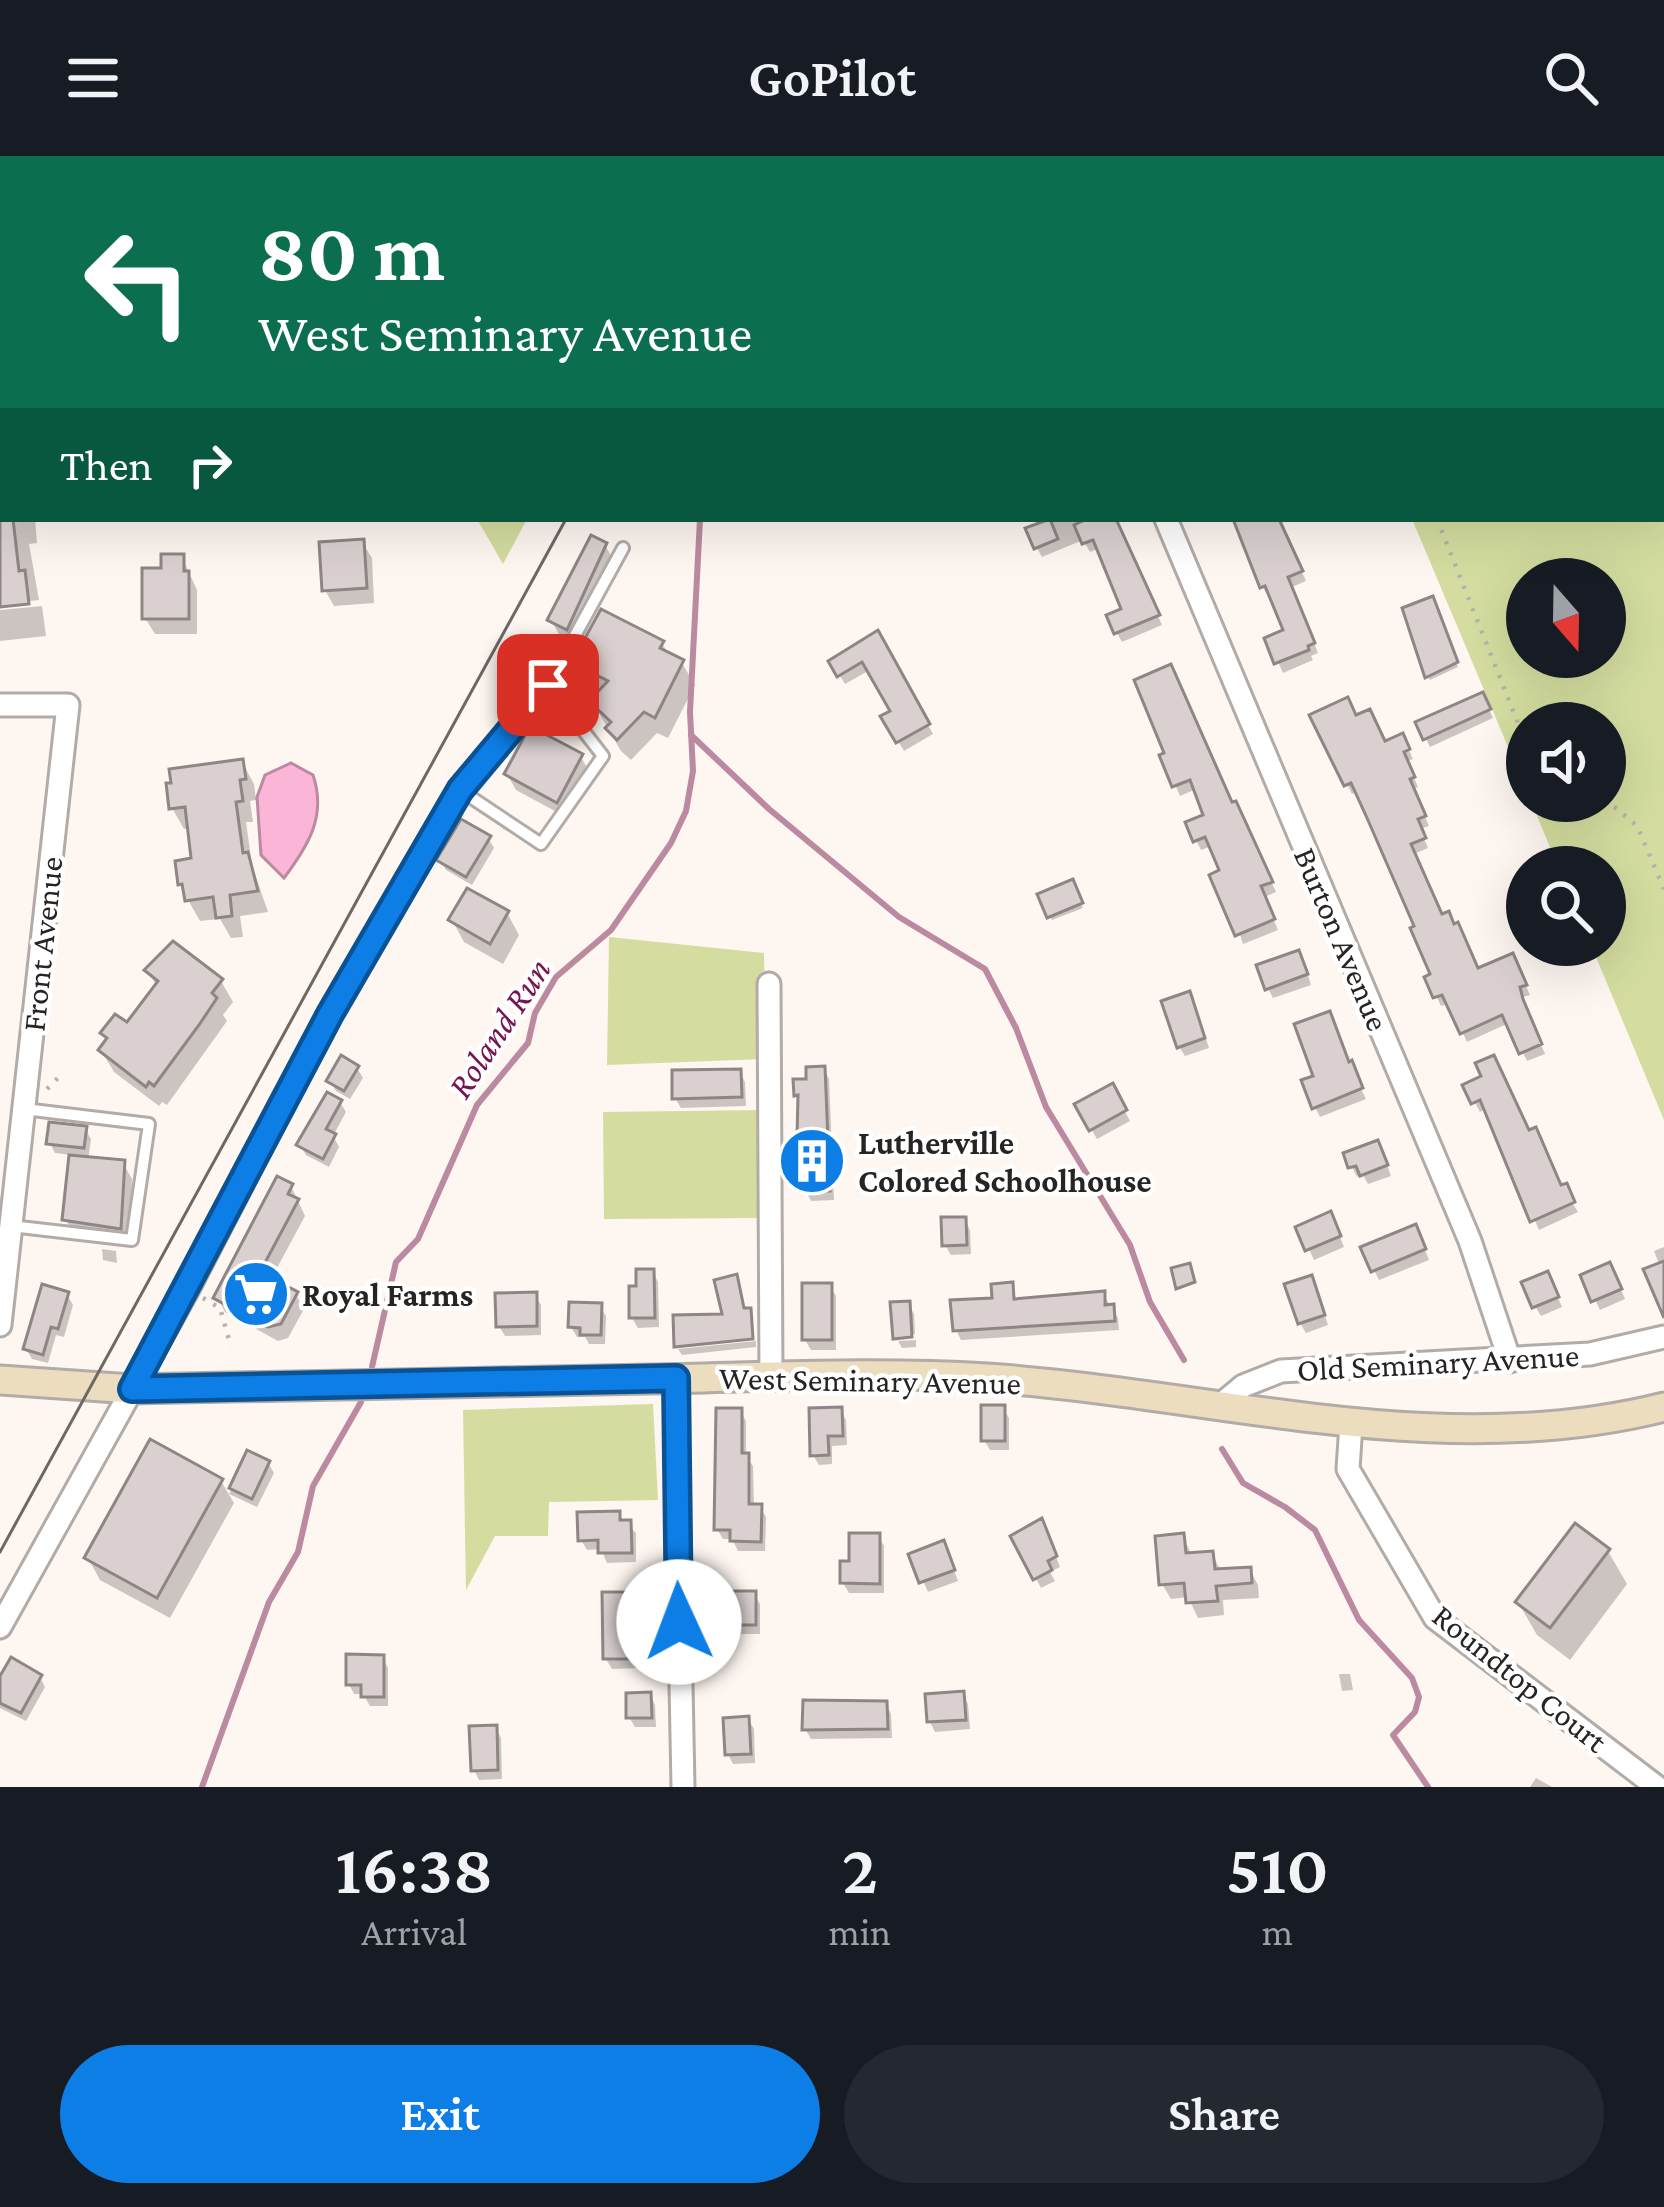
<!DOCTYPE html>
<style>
:root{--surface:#171b24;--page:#242831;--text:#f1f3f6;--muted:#9ea1a6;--accent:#0d7ee5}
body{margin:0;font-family:"Crimson Pro",serif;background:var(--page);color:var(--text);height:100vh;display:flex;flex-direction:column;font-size:45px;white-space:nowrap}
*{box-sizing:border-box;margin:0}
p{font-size:39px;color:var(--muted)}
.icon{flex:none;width:66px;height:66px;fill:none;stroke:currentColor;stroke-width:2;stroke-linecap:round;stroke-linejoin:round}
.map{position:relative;height:1631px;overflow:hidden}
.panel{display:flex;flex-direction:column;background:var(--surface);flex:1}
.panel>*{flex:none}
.banner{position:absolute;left:0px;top:0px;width:1665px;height:366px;box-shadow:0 12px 48px #0002;background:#0b6e4f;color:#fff;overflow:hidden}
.needle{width:78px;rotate:160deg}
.fabs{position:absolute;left:1506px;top:402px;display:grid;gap:24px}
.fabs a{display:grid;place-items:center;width:120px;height:120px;border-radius:50%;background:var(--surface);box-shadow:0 12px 48px #0002;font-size:60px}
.pin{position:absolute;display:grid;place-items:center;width:102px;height:102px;color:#fff;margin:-51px;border-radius:24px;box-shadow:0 6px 18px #0006}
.me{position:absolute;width:132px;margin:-66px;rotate:358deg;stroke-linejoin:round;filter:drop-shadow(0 0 9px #0008)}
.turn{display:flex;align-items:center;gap:42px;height:252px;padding:0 60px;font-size:54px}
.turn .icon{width:156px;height:156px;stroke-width:2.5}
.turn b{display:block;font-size:84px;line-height:102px}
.then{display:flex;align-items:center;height:114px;padding:0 60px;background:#0003;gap:24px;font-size:45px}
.eta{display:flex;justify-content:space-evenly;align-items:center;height:204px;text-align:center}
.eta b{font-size:72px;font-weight:600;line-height:84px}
.cta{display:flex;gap:24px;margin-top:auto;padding:24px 60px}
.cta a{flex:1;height:138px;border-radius:72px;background:var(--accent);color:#fff;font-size:48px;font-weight:600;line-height:138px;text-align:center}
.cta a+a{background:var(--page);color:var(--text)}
header{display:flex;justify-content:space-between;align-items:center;height:156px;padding:0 60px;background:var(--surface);font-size:54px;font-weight:600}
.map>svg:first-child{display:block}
.green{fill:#d4dd9f;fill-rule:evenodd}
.water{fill:#fab5d7;stroke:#bb8aa1;stroke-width:3}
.shadow{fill:#0003}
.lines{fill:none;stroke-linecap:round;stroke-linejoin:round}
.stream{stroke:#bb8aa1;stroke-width:6}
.building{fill:#dad0d0;stroke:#8e8585;stroke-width:3}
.lane-casing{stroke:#b2aba7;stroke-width:16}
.street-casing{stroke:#b2aba7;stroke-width:27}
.secondary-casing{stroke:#b2aba7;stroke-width:33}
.highway-casing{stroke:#886925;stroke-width:42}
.path{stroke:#b7b1ad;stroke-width:4.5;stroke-dasharray:3 9;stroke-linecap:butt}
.lane{stroke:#fff;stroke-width:10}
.street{stroke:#fff;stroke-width:21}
.secondary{stroke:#ebddbe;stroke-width:27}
.highway{stroke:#bc8e27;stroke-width:36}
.tram{stroke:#6d6865;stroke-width:3}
.route-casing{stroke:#085295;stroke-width:30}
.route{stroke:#0d7ee5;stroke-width:21}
.labels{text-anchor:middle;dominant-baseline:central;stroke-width:9;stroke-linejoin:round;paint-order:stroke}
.street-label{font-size:33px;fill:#272422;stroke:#fff}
.poi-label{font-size:33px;font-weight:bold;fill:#272422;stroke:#fff;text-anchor:start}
.water-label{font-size:36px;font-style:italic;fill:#771552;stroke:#fff}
</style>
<header><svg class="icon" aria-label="menu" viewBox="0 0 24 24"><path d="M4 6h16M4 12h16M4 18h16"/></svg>GoPilot<svg class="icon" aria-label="search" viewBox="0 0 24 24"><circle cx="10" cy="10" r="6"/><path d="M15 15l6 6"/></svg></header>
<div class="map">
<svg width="1664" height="1631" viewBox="0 0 1664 1631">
<rect width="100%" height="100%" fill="#fef6f1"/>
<!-- green -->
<g class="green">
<path d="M268,0h459l-2,3z"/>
<path d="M792,0h808l3,3h-813z"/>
<path d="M1662,81l2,3v880l-73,-175h14v-78h-47l-27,-66h74v-78h-78v69l-115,-273h250zM1527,423h78v78h-78z"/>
<path d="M477,363h50l-24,45z"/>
<path d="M609,781l155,16 2,106 -159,6z"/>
<path d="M762,954l1,108 -159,1 -1,-107z"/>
<path d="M653,1248l5,96 -109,2 -1,34h-53l-29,54 -3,-180z"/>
</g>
<!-- water -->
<path class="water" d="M291,607l22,12c14,41 -5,71 -29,103l-23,-23 -4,-58 8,-22z"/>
<!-- shadow -->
<g class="shadow">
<path d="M0,169l3,194h32l2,24 -8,1 10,56 -39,4z"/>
<path d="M1055,363h60l47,106 -40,17 -5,-9 8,-23 -25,-62 -10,4 -7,-12 -41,17 -5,-9 -8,-19z"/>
<path d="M1238,363h41l27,62 -14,6 26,66 -7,3 2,4 -30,13 -15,-34 18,-7 -14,-37 -4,2 -5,-10z"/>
<path d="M362,386l10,16 2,45 -40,3 -9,-16z"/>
<path d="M605,389l9,16 -38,83 -16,-8 -9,-16z"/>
<path d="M182,401l15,33v44h-42l-10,-16 19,-47z"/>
<path d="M1434,447l24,64 -28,13 -2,-4z"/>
<path d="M42,450l4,30 -46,5v-31z"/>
<path d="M877,478l56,100 -29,17 -20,-34 10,-5 -24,-42 -25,14 -13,-22z"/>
<path d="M662,487l7,13 13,7 13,22 -27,53 -11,-5 -26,27 -10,-9 -29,-50 10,-10 -9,-4 -13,-22 11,-21z"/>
<path d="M1487,548l6,14 -63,29 -4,-8z"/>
<path d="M1313,561l42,2 30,26 22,1 6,13 -6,2 11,26 -5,2 16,37 -9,3 8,19 -14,6 28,64 36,53 39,-5 13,29 -7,2 4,15 18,42 -18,7 -18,-38 -42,19 -18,-39 -8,3 -13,-28 6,-2 -16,-48 -60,-137 -6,3z"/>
<path d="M1163,600l77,58 36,78 -12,5 14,33 -35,14 -31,-98 -11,4 -5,-10 10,-24 -10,-27 -16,7z"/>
<path d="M581,601l9,16 -24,44 -50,-27 -9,-16z"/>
<path d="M242,606l12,22 2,16 -6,1 3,21h-7l6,43 16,47 -28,4 3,21 -12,1 -11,-19 -20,2 -12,-21 -7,-16 14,-23 -5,-33 -6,1 -12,-21z"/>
<path d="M488,682l6,10 -22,37 -26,-15 -6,-10z"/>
<path d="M1072,727l11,25 -31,12 -11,-24z"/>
<path d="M507,757l12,22 -16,29 -39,-22 -12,-22z"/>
<path d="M1304,807l7,22 -38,13 -5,-10z"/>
<path d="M148,815l73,10 12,21 -10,13 4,6 -60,84 -5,-3 -3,4 -45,-34 -13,-22 7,-8 -4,-8 23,-7 30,-40z"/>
<path d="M1194,848l15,44 -24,8 -6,-10z"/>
<path d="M1349,909l17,34 -46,18 -5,-10z"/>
<path d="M357,912l6,10 -13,21 -14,-8 -6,-10z"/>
<path d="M824,913l5,10 5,121 -23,1 -12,-23 2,-76 -4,-7z"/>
<path d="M740,916l5,10 1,24 -65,2 -6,-10z"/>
<path d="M1466,930l63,48 49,78 -39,18 -52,-122 -7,4z"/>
<path d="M1112,931l18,34 -33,18 -19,-33z"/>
<path d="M340,946l6,10 -13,24 6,11 -10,20 -23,-12 -6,-10z"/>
<path d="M85,973l6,10 -3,21 35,3 9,16 -3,65 -54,-9 -10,-16 7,-64 -17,-2 -5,-10z"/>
<path d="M1383,997l8,23 -23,8 -5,-9 -6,2 -11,-22z"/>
<path d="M291,1030l14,30 -35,65 26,14 8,14 -16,29 -10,3 -53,-29 -8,-15z"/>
<path d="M965,1064l5,10 1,24 -20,1 -6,-10z"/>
<path d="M1335,1069l9,22 -30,13 -15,-32z"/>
<path d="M1420,1081l9,23 -50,20 -5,-10z"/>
<path d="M1664,1091v55l-4,-36 -6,-15z"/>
<path d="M102,1093l14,2 1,12 -14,-3z"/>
<path d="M653,1116l5,10 1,45 -21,1 -6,-10 7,-29z"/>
<path d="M1615,1119l10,24 -25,11 -16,-34z"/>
<path d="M1552,1128l10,23 -21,9 -6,-10z"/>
<path d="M1011,1129l6,16 86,-7 15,24 1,12 -158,10 -5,-10z"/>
<path d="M830,1130l6,10v54h-25l-6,-10z"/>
<path d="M1316,1132l12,37 -22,8 -6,-10z"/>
<path d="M67,1139l6,10 -9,32 -8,-2 -8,28 -16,-4 -6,-10z"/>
<path d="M535,1139l6,10v30l-36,1 -6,-10z"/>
<path d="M908,1148l6,10 1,20 -19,1z"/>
<path d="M600,1150l6,10 -1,28h-16l-4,-7h-8l-6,-10z"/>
<path d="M916,1184v7l-14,1 -4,-7z"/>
<path d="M756,1185v6l-74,8 -4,-6z"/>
<path d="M1003,1252l6,10v32h-19l-6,-10z"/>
<path d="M840,1254l6,10 1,25 -15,1v18l-13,1 -6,-10z"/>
<path d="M740,1255l6,10v35l7,10 1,41h6l6,10 -1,34h-27l-6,-12h-9l-6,-10z"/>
<path d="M249,1298l19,9 6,10 -17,34 -28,-13z"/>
<path d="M221,1325l13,22 -64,115 -70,-38 -12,-22z"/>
<path d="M618,1358l18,19v29l-29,1 -6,-14 -14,1 -6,-10z"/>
<path d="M1047,1376l13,35 -10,5 5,9 -14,7 -27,-51z"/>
<path d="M878,1380l6,10v47h-35l-6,-10 9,-19z"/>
<path d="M1183,1380l9,20 20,-2 8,15 30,1 8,15 1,13 -36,2 1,15 -26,3 -10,-21 -17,2 -9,-15z"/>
<path d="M1608,1395l19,33 -57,76 -33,-25 -19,-33z"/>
<path d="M948,1398l10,27 -30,11 -16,-36z"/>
<path d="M754,1438l6,10v30h-39l-6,-10z"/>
<path d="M627,1439l5,10 7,63 -27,1 -6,-10z"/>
<path d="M383,1502l5,10v38h-18l-7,-12h-9l-5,-10z"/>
<path d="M1339,1518h11l3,16 -11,1z"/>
<path d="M40,1521l5,10 -19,34 -26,-13v-23z"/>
<path d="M963,1538l5,10 2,25 -35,3 -5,-10z"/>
<path d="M650,1539l5,10 1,22h-21l-6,-10z"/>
<path d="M886,1548l5,10 1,24 -81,1 -6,-10z"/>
<path d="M748,1563l6,10 1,34 -22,1 -5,-10z"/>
<path d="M496,1572l5,10 1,41 -23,1 -5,-10z"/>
<path d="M1536,1622l16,9h-22z"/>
</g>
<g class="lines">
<!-- stream -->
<g class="stream">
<path d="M505,0v3"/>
<path d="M691,579l78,74 130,108 86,52 31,59 30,79 84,138 20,57 34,58"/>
<path d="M372,1211l24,-105 22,-23 59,-134 51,-62 7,-30 21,-36 55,-47 60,-87 15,-32 7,-40 -3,-59 10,-193"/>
<path d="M1222,1293l21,34 42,24 30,23 44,90 53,58 7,19 -4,15 -22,23 35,52"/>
<path d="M202,1631l67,-185 29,-50 15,-66 48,-84"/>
</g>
</g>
<!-- building -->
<g class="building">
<path d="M0,349l3,14h10l6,52 6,-1 4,34 -29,3z"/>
<path d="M1050,363l8,20 -24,10 -9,-21z"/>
<path d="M1087,363h29l44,96 -46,19 -8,-19 15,-6 -28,-69 -11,4 -8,-19z"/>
<path d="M1233,363h46l24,52 -15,6 27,66 -7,3 1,4 -35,14 -10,-26 19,-8 -18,-44 -5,2z"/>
<path d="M591,379l16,8 -40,87 -20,-10z"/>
<path d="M364,383l3,49 -45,3 -3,-49z"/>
<path d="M161,398h23v17h5v48h-47v-51h19z"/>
<path d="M1433,440l25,66 -33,16 -23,-70z"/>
<path d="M601,453l63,32 -4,7 24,12 -29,58 -11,-6 -27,28 -12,-12 6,-6 -22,-21 19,-20 -31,-16 12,-24 -4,-3z"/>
<path d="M878,474l52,94 -34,19 -16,-27 10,-5 -28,-49 -25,15 -9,-16z"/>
<path d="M1171,508l61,138 4,-1 37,81 -12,4 14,33 -40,17 -26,-61 10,-5 -14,-33 -12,5 -8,-20 18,-7 -13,-35 -18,7 -13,-32 5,-2 -30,-73z"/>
<path d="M1483,536l8,17 -68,31 -8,-18z"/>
<path d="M1348,541l8,18 14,-6 15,32 18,-8 7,16 -6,3 11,25 -5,2 16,37 -8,3 8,19 -15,6 31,70 7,-3 5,13 4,-2 20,46 35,-15 14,32 -7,2 3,12 19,45 -23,10 -17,-39 -42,19 -18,-39 -9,3 -9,-21 6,-3 -20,-46 4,-2 -47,-108 -16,-35 -7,3 -35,-71z"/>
<path d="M530,570l53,28 -26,49 -53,-29z"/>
<path d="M243,603l3,20 -6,1 3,21 -7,1 7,51 5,-1 10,39 -28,4 2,21 -16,2 -3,-21 -28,4 -3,-17 -4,1 -3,-24 16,-3 -6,-51 -16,2 -3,-26h5l-2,-14z"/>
<path d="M461,663l30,17 -25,41 -30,-17z"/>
<path d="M1073,723l10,24 -36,15 -10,-24z"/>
<path d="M467,732l42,23 -19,33 -42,-24z"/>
<path d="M173,785l50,38 -11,14 5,5 -18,27 -45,61 -5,-4 -3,5 -48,-37 9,-12 -7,-5 15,-19 12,8 31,-41 -14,-11z"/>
<path d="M1299,794l9,24 -43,16 -9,-25z"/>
<path d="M1190,835l15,47 -28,10 -16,-47z"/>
<path d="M1330,855l19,51 3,-2 11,28 -51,21 -11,-29 12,-4 -19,-52z"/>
<path d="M341,899l18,11 -15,25 -18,-10z"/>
<path d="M1494,899l35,75 7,-3 25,58 6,-2 8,19 -45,20 -50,-122 -9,4 -9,-19 19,-9 -6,-13z"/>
<path d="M825,910l5,125h-28v-12h-6l2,-84 -4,1 -1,-17h13v-12z"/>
<path d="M741,913l1,28 -70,2v-29z"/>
<path d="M1113,927l14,27 -38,21 -15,-27z"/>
<path d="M327,936l15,8 -16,29 10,5 -13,25 -27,-14z"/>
<path d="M49,966l38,4 -3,22 -38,-4z"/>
<path d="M1378,984l10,25 -28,11 -4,-10 -8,2 -5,-15z"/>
<path d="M69,999l56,5 -4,69 -59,-9z"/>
<path d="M277,1020l16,8 -5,10 11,5 -39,73 38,20 -17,32 -13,3 -55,-29z"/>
<path d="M1331,1055l10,25 -36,15 -10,-24z"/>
<path d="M941,1061h25l1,28 -25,1z"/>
<path d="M1416,1068l10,25 -55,23 -11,-25z"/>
<path d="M1664,1105v57l-21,-49z"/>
<path d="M1610,1106l12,27 -31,13 -11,-27z"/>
<path d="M1190,1107l5,19 -19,7 -5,-21z"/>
<path d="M636,1113h18l1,49h-26v-32h7z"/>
<path d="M1548,1115l11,26 -27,11 -11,-26z"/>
<path d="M737,1118l7,34h7l2,31 -79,8 -1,-32 49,-1 -8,-34z"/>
<path d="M1312,1119l13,40 -27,9 -14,-40z"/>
<path d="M1013,1126l1,17 91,-8v14l9,-1 1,17 -162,10 -3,-31 42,-2 -1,-14z"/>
<rect x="802" y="1127" width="30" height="57"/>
<path d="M42,1128l27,8 -11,37 -7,-2 -8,28 -20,-6z"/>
<path d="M537,1136v34l-41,1 -1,-34z"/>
<path d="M910,1145l2,36 -19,2 -3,-37z"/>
<path d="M569,1146l33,1 -1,32h-21v-7l-12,-1z"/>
<rect x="981" y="1249" width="24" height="36"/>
<path d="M842,1251l1,29h-15l1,19 -19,1 -1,-48z"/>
<path d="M716,1252h26v45h7v51h13l-1,38 -31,-1v-11h-16z"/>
<path d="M150,1283l73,40 -66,119 -73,-40z"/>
<path d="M247,1294l23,11 -18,38 -23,-11z"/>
<path d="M620,1355v9h11l1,33h-34v-13l-20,1 -1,-29z"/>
<path d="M1042,1362l15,38 -9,5 4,9 -19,10 -23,-44z"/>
<path d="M1575,1367l35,26 -60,79 -35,-26z"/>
<path d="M849,1377h31v51l-40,-1v-22h9z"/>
<path d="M1184,1377l2,20 27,-2 2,18 36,-2 1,16 -36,3 2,15 -32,2 -2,-20 -25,2 -4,-49z"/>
<path d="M944,1384l11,30 -36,13 -11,-29z"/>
<path d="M728,1435h28v34h-44v-26h16z"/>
<path d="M602,1436h26l1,39h5l1,28h-32z"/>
<path d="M346,1498l38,1v42h-23v-12h-15z"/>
<path d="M11,1501l31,18 -21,38 -21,-10v-27z"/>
<path d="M964,1535l2,29 -39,2 -2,-28z"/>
<path d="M651,1536l1,26h-26v-25z"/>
<path d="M803,1544l84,1 1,28 -86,1z"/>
<path d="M749,1560l2,38 -26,1 -2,-37z"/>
<path d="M497,1569l1,45 -27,1 -2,-45z"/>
</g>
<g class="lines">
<!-- lane casing -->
<g class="lane-casing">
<g id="lane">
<path d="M460,634l81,54 62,-88 -55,-71"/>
<path d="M423,697l37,-63 88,-105 75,-137"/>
<path d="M11,1070l121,14 17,-116 -125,-15"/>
</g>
</g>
<!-- street casing -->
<g class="street-casing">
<g id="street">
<path d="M1166,363l304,722 40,120"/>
<path d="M0,549h68l-68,620"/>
<path d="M769,828l2,393"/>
<path d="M675,1223l8,408"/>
<path d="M1219,1250l24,-20 38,-15 309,-17 74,-17"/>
<path d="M1351,1268l-3,45 87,149 222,169"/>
<path d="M0,1471l188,-338 142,-275 93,-161"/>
</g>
</g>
<!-- secondary casing -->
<g class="secondary-casing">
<path id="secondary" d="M0,1224l132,9c173,-3 346,-7 518,-10 112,-2 225,-8 337,-1 226,15 451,86 677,29"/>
</g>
<!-- highway casing -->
<g class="highway-casing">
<path id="highway" d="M1659,0l2,3"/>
</g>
<!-- path -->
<g class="path">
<path d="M936,0l1,3"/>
<path d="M640,3l1,-3"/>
<path d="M955,3l7,-3"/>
<path d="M1437,363l81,204 9,10"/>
<path d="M1605,643l32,27 27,63"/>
<path d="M47,933l17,-17"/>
<path d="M203,1142l17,10 11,39"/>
</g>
<!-- lane -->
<use href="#lane" class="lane"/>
<!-- street -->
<use href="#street" class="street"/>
<!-- secondary -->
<use href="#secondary" class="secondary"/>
<!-- highway -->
<use href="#highway" class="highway"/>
<!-- tram -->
<g class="tram">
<path d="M763,3l2,-3"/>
<path d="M0,1396l566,-1033"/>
</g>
</g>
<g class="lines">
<!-- route casing -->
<g class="route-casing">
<path id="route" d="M548,529l-88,105 -130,224 -198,375 544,-11 3,244"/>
</g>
<!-- route -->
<use href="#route" class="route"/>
</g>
<!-- icons -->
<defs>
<g id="building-disc" transform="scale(3.45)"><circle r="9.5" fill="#0d7ee5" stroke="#fff"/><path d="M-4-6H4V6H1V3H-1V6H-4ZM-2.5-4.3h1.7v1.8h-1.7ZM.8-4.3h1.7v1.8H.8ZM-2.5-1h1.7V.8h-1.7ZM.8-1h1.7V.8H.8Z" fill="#fff"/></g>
<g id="supermarket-disc" transform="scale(3.45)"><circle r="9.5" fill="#0d7ee5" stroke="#fff"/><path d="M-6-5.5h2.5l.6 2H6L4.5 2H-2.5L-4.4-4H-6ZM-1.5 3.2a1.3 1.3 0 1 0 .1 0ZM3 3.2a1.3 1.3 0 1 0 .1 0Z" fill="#fff"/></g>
</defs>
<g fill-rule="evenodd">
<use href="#building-disc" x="812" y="1005"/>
<use href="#supermarket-disc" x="256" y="1138"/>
</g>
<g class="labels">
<!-- street labels -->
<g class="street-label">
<text transform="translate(1342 783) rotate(67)">Burton Avenue</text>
<text transform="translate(42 788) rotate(-84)">Front Avenue</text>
<text transform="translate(1438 1206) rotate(-3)">Old Seminary Avenue</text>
<text transform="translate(870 1224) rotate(1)">West Seminary Avenue</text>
<text transform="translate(1520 1522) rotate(39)">Roundtop Court</text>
</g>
<!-- poi labels -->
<g class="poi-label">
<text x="858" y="986">Lutherville<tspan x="858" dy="38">Colored Schoolhouse</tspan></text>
<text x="302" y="1138">Royal Farms</text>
</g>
<!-- water labels -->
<g class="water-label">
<text transform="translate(499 872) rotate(-57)">Roland Run</text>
</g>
</g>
</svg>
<div class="fabs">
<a><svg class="needle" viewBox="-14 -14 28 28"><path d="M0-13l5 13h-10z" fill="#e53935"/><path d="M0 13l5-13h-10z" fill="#9ea1a6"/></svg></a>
<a><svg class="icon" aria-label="sound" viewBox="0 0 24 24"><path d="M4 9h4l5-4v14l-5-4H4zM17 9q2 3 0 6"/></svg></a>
<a><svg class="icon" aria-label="search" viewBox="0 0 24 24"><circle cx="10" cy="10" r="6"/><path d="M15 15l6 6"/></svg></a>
</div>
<div class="pin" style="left:548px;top:529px;background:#d93025"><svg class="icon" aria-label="arrive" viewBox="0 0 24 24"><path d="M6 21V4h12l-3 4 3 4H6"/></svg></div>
<svg class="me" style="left:679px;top:1466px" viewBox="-20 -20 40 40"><circle r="19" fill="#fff"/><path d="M0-13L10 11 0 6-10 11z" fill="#0d7ee5"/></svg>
<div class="banner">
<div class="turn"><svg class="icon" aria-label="left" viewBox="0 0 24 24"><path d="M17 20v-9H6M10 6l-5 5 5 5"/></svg><div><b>80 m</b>West Seminary Avenue</div></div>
<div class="then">Then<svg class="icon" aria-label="right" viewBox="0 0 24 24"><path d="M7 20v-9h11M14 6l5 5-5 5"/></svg></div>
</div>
</div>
<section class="panel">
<div class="eta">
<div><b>16:38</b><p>Arrival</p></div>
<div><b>2</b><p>min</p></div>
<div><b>510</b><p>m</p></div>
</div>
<div class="cta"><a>Exit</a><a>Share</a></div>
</section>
